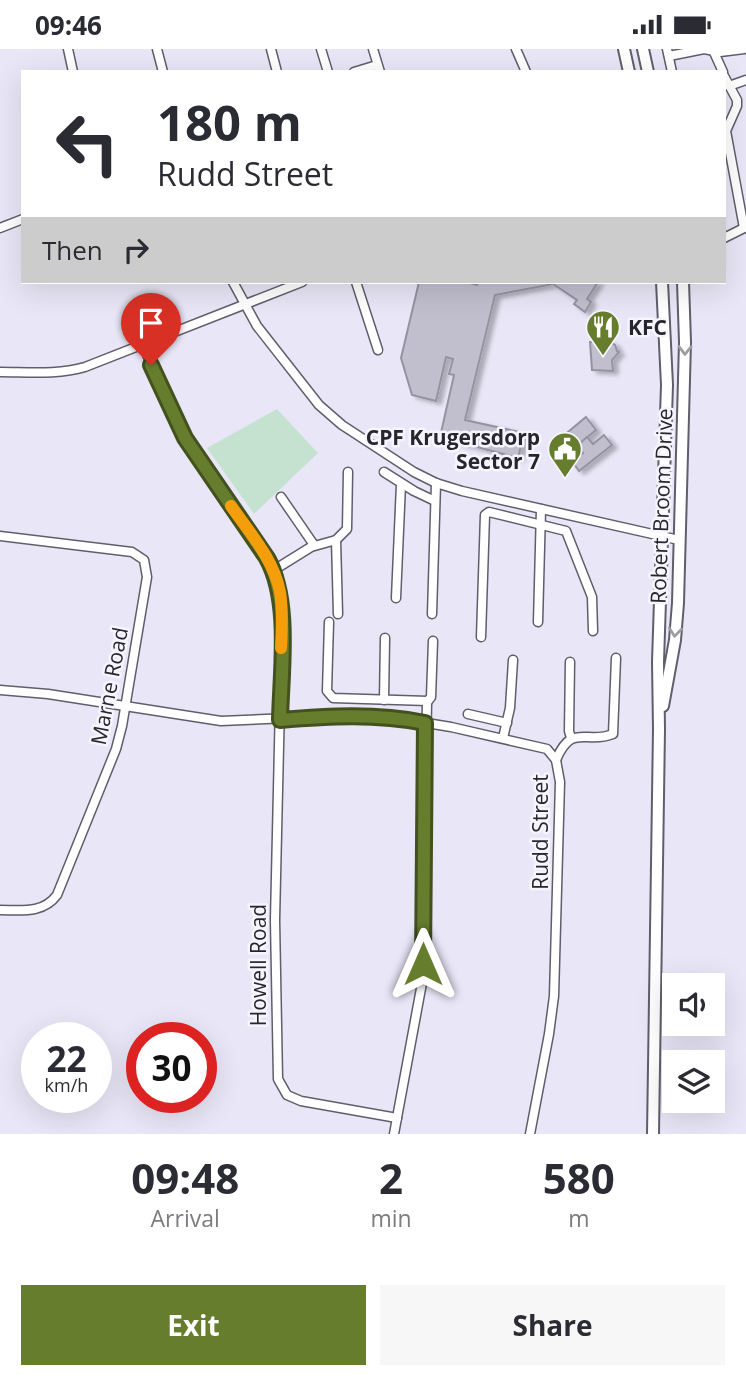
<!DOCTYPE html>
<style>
:root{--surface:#fff;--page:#f7f7f7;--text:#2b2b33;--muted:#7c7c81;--accent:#677d2e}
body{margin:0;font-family:"Open Sans",sans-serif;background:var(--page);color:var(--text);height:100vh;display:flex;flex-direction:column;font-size:26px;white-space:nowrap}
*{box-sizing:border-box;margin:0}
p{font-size:23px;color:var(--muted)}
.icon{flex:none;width:38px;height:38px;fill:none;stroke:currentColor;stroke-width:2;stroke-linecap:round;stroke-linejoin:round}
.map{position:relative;height:1085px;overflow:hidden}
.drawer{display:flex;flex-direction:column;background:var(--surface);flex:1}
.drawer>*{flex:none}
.banner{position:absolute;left:21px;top:21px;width:705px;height:214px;border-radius:0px;box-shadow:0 7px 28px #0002;background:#fff;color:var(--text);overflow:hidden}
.tools{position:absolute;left:662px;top:924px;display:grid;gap:14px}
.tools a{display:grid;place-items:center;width:63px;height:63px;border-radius:0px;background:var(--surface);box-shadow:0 7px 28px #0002;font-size:35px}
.speed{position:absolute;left:21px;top:973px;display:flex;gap:14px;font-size:35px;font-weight:700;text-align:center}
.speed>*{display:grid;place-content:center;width:91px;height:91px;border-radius:50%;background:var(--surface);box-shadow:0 7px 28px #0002;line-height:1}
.speed small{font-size:18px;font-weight:400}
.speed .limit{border:10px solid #d22;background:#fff;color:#111}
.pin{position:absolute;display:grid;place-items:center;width:60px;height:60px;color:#fff;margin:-72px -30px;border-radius:50% 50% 50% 0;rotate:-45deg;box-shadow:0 0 7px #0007}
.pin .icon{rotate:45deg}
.me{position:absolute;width:77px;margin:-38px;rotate:0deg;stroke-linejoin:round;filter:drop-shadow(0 0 5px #0008)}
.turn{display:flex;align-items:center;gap:24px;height:147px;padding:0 21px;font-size:32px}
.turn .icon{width:91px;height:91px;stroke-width:2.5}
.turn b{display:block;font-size:49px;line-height:60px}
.then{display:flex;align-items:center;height:66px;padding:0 21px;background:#0003;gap:14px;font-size:26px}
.eta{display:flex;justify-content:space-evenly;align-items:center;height:119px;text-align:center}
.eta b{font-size:42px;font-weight:700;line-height:49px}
.action{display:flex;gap:14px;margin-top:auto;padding:14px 21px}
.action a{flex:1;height:80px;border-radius:0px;background:var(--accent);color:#fff;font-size:28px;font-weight:700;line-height:80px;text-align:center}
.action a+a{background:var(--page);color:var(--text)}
.status{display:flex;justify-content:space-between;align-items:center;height:49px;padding:0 35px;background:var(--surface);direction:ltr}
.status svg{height:19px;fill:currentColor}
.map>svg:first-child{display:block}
.green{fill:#c5e2d1}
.building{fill:#c1bfce;stroke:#9493a1;stroke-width:2;filter:url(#shadow)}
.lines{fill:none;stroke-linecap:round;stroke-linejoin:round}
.street-casing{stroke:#5f5e6b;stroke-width:11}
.secondary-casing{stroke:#5f5e6b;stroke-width:14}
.street{stroke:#fff;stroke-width:8}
.secondary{stroke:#fff;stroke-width:10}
.oneway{stroke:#9e9da0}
.route-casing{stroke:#43511e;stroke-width:18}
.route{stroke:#677d2e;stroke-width:12}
.slow{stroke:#f59e0b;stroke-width:12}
.labels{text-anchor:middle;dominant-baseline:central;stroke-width:5;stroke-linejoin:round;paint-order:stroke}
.poi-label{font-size:21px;font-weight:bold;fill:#27262c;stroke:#f6f5ff;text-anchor:start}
.street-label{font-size:21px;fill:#27262c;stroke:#f6f5ff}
</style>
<div class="status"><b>09:46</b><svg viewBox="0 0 49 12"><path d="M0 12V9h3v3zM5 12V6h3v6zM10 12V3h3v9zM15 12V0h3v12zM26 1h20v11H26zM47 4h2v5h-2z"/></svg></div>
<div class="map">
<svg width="746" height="1085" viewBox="0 0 746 1085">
<defs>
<filter id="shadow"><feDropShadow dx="5" dy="3" stdDeviation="2" flood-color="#0004"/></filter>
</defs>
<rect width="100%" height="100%" fill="#e9e7f7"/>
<!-- green -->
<path class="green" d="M277,360l41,44 -64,61 -47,-66z"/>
<!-- building -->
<g class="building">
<path d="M419,233h47l11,3v-3h121l-11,17 4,3 -6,10 -11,-8 3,-4 -24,-16 -58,11 -30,125 59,13 -6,25 -78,-21 14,-62 -5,-1 4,-15 -7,-2 -10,44 -24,-6 -11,-37z"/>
<path d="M590,293h20l5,3 2,6 2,1 -7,8 1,11 -21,-1z"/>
<path d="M586,368l10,13 -24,20 -10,-13z"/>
<path d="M604,386l8,10 -33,26 -7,-10 11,-8 -6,-7 10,-9 6,7z"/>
</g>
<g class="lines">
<!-- street casing -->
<g class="street-casing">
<g id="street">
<path d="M68,0l5,23"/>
<path d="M157,0l6,23"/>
<path d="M271,0l6,23"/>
<path d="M321,0l7,23"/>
<path d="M373,0l7,23"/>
<path d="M516,0l10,23"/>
<path d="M667,0l5,23"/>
<path d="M713,1l10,22"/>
<path d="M669,7l35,-7 16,3 24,-3"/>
<path d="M354,23l23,-7"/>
<path d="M724,27l13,24v6l-11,25 18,97"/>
<path d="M729,37l17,-6"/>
<path d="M0,179l23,-9"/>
<path d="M724,189l22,-11"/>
<path d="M233,233l24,44 62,79 23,20 72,47 22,11 26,8 217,49"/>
<path d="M356,233l22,68"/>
<path d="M143,296l25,59 17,34 82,120c11,19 13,37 15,58l-7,304 3,159 9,16 14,6 96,17"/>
<path d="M0,323c28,0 58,3 85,-5l217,-85"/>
<path d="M384,423l30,19 21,10"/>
<path d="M281,448l33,48"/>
<path d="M0,487l132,16 12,8 3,17 -25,149 -6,23 -59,146c-14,19 -36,15 -57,15"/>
<path d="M336,491l2,74"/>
<path d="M274,521l37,-23 25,-7 11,-11 1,-57"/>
<path d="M396,549l5,-114"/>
<path d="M432,565l4,-131"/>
<path d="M329,573l-2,69 6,7 95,3 3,-4 2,-56"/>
<path d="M538,573l3,-113"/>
<path d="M481,588l4,-122 4,-3 77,19 26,66 1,34"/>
<path d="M570,613l-1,69 2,7"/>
<path d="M0,641l48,4 173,27 115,-5 66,3 49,8 96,22 9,11 4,22 -6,214 -5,38 -19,100"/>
<path d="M384,651l1,-62"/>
<path d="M468,665l39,9"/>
<path d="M503,689l7,-30 3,-48"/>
<path d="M556,711c16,-38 30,-15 57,-26l3,-76"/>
<path d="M394,1085l28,-151 5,-281"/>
</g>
</g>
<!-- secondary casing -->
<g class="secondary-casing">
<g id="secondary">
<path d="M624,0l5,23"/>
<path d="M643,0l5,23"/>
<path d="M663,657l12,-66 3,-37 7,-261 -2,-60"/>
<path d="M653,1085l6,-405 -1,-67 9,-277 -5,-103"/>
</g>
</g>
<!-- street -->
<use href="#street" class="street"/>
<!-- secondary -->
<use href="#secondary" class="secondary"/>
</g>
<!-- one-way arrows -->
<defs><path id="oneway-chevron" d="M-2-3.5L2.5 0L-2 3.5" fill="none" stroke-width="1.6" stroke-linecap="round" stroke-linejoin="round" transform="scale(1.75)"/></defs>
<g class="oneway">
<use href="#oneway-chevron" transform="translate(685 301) rotate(91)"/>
<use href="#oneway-chevron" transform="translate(675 583) rotate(96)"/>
</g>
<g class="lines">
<!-- route casing -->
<g class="route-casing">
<path id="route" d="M151,316l34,73 82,120c24,43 14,113 13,162 47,-4 97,-7 145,3l-2,241"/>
</g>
<!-- route -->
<use href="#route" class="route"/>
<!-- slow -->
<path class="slow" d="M231,457c19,27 43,54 49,86 3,18 2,38 1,56"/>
</g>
<!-- icons -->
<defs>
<g id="restaurant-pin" transform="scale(1.75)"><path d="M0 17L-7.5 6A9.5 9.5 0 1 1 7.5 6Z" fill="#677d2e" stroke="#f6f5ff"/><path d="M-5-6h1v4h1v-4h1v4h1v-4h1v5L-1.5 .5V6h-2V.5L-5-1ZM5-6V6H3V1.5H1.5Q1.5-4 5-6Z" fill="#fff"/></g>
<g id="civic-pin" transform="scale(1.75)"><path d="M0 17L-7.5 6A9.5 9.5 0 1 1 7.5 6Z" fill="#677d2e" stroke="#f6f5ff"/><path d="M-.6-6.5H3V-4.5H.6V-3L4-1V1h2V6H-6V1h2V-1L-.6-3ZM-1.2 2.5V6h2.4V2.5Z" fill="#fff"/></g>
</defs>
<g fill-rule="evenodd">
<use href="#restaurant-pin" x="603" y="278"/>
<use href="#civic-pin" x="565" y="400"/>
</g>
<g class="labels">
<!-- poi labels -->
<g class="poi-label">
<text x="628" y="278">KFC</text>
<text x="540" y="388" text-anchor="end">CPF Krugersdorp<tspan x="540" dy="24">Sector 7</tspan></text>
</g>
<!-- street labels -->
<g class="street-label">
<text transform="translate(661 457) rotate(-88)">Robert Broom Drive</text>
<text transform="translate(109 637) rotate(-79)">Marne Road</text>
<text transform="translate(540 783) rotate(-90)">Rudd Street</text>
<text transform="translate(258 916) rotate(-90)">Howell Road</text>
</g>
</g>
</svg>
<div class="tools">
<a><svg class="icon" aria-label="sound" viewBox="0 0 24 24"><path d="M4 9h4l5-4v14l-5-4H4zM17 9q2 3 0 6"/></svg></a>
<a><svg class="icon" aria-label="layers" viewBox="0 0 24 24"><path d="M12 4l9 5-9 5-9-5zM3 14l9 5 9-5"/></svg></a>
</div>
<div class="speed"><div>22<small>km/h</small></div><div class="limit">30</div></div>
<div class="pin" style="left:151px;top:316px;background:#d93025"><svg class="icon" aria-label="arrive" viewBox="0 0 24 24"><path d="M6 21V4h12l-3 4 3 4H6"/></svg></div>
<svg class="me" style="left:423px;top:915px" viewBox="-20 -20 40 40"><path d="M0-17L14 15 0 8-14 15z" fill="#677d2e" stroke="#fff" stroke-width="4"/></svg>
<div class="banner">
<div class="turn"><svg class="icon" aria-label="left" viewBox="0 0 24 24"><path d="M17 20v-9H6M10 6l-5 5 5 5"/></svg><div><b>180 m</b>Rudd Street</div></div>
<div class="then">Then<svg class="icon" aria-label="right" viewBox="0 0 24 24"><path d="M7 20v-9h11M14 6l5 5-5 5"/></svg></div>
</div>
</div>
<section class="drawer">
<div class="eta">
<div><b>09:48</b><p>Arrival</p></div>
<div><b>2</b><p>min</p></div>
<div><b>580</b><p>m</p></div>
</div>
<div class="action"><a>Exit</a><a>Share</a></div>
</section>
